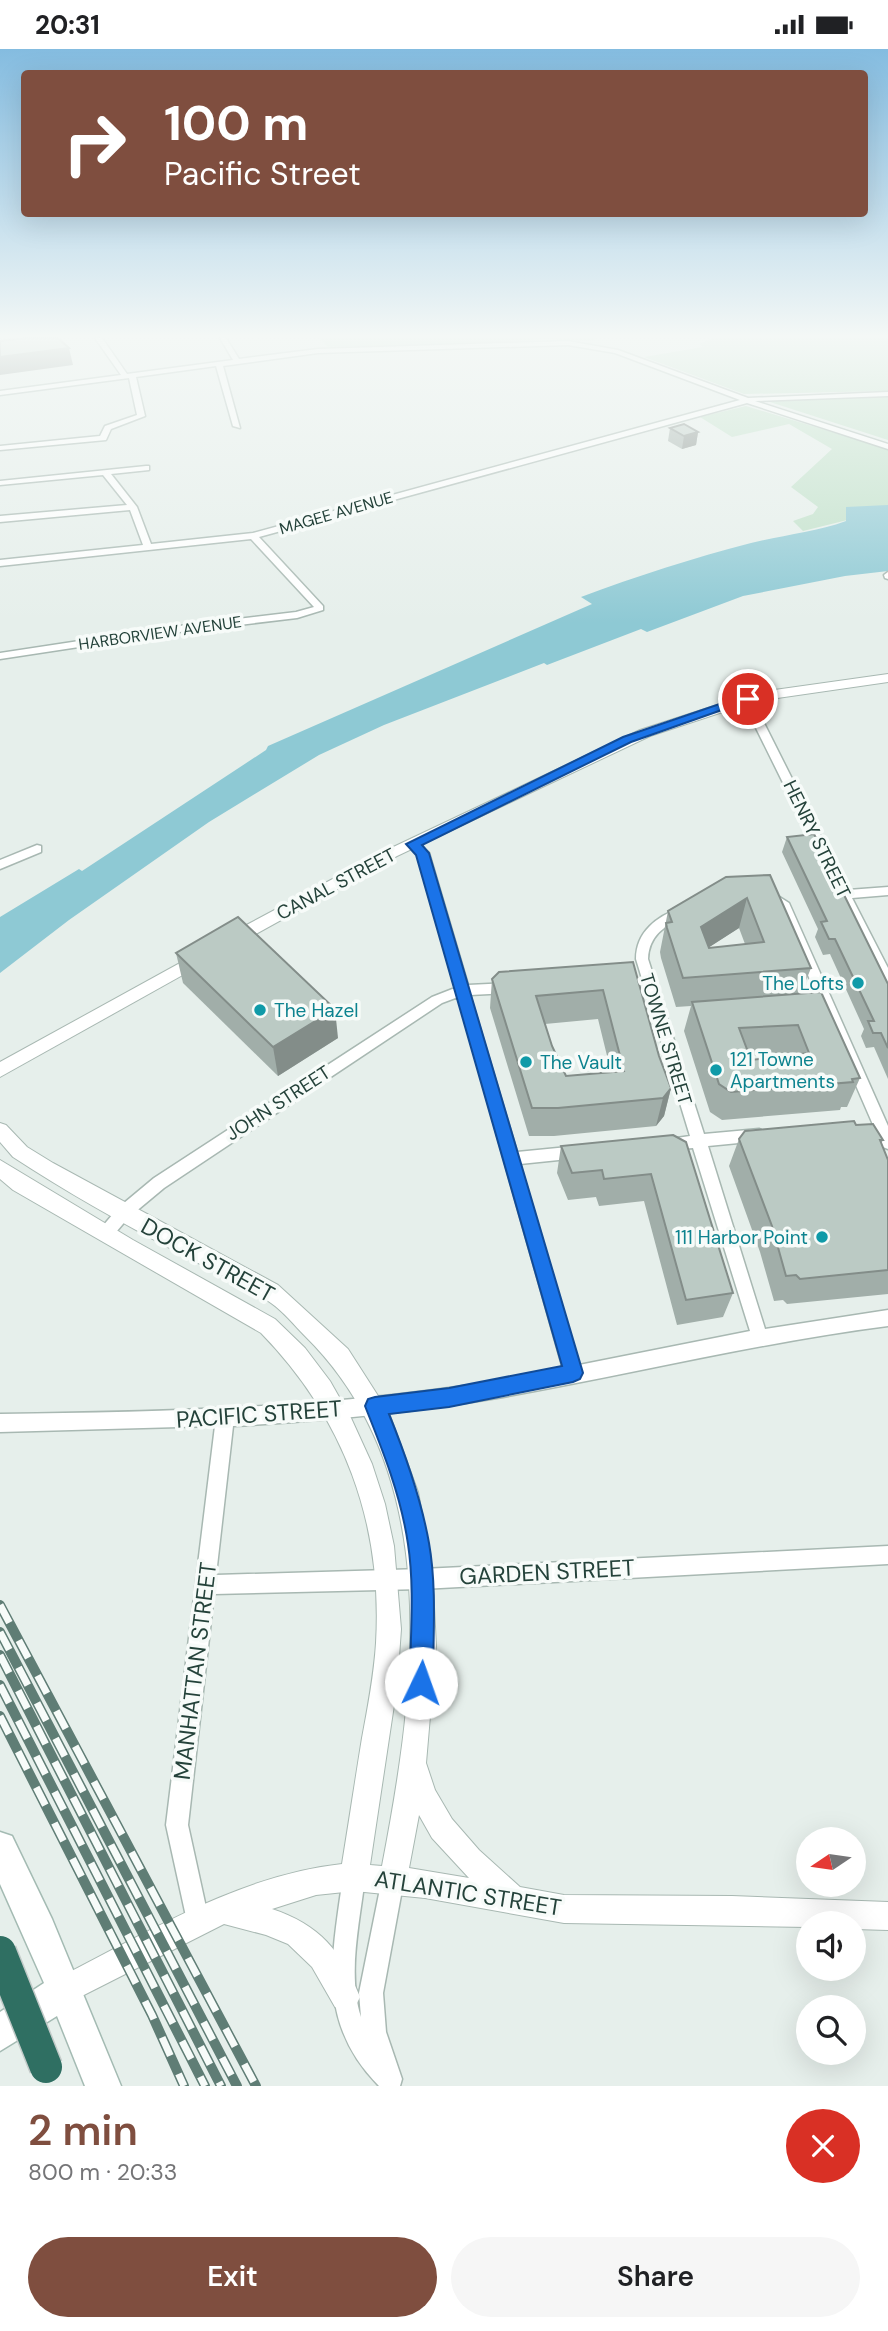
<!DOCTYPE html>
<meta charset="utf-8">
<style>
:root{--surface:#fff;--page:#f6f6f6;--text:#202124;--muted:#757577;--accent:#7f4e3f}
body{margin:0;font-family:"DM Sans",sans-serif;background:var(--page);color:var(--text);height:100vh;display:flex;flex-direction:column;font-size:26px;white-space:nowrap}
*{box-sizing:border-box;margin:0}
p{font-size:23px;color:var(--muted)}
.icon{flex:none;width:38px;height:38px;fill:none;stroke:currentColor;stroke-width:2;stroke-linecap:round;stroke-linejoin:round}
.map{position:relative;height:2037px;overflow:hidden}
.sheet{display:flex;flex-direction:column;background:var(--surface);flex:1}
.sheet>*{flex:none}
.top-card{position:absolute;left:21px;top:21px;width:847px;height:147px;border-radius:7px;box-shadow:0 7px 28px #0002;background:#7f4e3f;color:#fff;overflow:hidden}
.needle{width:46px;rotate:257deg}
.controls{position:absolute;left:796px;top:1778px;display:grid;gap:14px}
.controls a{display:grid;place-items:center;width:70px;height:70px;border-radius:50%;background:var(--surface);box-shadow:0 7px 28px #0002;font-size:35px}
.pin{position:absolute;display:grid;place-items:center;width:60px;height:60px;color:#fff;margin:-30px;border:4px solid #fff;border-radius:50%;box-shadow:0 2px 7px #0007}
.me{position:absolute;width:77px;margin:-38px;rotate:3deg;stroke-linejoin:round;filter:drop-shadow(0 0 5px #0008)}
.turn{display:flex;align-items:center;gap:24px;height:147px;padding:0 28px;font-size:32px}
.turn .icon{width:91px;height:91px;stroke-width:2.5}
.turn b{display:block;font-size:49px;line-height:60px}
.round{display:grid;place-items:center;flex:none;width:74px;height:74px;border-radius:37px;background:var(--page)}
.summary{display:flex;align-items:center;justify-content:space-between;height:119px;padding:0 28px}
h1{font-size:42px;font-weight:600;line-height:52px;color:var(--accent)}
.button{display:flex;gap:14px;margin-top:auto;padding:14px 28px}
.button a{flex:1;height:80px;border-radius:42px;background:var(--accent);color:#fff;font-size:28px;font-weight:600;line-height:80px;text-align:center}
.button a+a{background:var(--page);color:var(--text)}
.status{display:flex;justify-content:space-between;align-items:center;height:49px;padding:0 35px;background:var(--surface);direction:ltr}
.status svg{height:19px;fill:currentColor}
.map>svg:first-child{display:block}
.green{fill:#bfe0c8}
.water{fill:#8ec9d4}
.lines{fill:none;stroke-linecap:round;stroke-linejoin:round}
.minor-casing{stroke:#a8b8b2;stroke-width:3}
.tertiary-casing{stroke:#a8b8b2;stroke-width:2}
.secondary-casing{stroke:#a4bbb3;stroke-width:3}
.minor{fill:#fff;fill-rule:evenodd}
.tertiary{fill:#fff;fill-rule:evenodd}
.secondary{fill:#fff;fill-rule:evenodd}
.rail-casing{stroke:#5f7d75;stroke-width:10}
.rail{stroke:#f7fbf9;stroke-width:7;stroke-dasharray:20;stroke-linecap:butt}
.motorway-bridge-casing{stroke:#c2cac8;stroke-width:35;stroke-linecap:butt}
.motorway-bridge{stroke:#2f6f62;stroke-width:32}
.wall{fill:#a1aea9;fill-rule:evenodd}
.shaded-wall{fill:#838d89}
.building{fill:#bbcac4;stroke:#838d89;stroke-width:2;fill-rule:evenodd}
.route{fill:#1a73e8;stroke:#114b97;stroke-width:2}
.culture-dot{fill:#0f9aa8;stroke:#f7fbf9;stroke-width:2.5}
.labels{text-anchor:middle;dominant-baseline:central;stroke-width:7;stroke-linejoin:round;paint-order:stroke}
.far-street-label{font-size:16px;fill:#24423a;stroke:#f7fbf9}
.street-label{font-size:19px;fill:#24423a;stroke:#f7fbf9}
.culture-label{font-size:19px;fill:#0d838f;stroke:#f7fbf9;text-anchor:start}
.near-street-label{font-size:23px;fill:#24423a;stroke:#f7fbf9}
</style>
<div class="status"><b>20:31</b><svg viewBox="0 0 49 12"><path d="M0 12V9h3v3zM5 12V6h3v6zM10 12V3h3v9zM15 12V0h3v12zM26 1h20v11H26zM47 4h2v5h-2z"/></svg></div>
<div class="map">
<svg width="888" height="2037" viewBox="0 0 888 2037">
<rect width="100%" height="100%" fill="#e6efeb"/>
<!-- green -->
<g class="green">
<path d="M319,289h279l-8,3 -45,-2 -81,6 -136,2z"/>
<path d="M713,289h175v53l-144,3 -100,-37 59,-10 -4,-3z"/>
<path d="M888,348v43l-118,-38 6,-2z"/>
<path d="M746,357l142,43v61l-85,21 -10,-10 20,-7 5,-7 -27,-20 41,-38 -43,-25 -57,13 -32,-20z"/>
</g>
<!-- water -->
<path class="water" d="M888,456v66l-43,5 -102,20 -96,36 -6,-3 -94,36 -3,-2 -160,62 -65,30 -110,67 -140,98 -69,53v-56l79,-48 3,2 184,-121 2,-4 324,-142 -11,-7c56,-21 112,-39 170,-54 32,-8 65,-11 95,-22v-14z"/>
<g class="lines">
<!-- minor casing -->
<g class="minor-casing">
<g id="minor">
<path d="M95,289h7l25,36 106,-14 -13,-22h6l13,21 79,-10 250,-8 50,9 130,48 140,-6v4l-133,5 133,43v5l-141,-46 -488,134 64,69v4l-26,8 -126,15 -171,26v-6l171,-26 125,-15 18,-5 -63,-68 -251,27v-6l143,-15 -13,-35 -130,12v-6l127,-11 -24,-30 -103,10v-4l146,-15h3v4l-38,4 26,33 14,37 102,-11 487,-133 -125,-47 -47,-8 -250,8 -95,13 17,62 -7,-2 -17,-60 -80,11 9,39 -34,13 -5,11 -106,10v-4l100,-10 5,-10 32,-11 -8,-37 -129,17v-4l121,-16z"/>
<path d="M888,523v7l-3,-1 -1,-3z"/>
<path d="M741,649l4,1 17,20 86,171 40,-3v8l-36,3 36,70v18l-7,-5 -129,-261 -16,-19z"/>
<path d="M413,791l16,13 39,132 41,-2 7,5 -7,5 -39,2 47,157 61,-6 5,2 2,4 -2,4 -5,2 -58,6 59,201 171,-34 -57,-183 -25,2 -5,-2 -2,-4 2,-4 27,-4 -54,-177c0,-27 21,-43 45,-51l4,1 2,3 -2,3c-19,11 -36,19 -37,44l56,175 55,-5 5,2 2,4 -2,4 -5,2 -51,5 57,183 123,-19v16c-132,17 -260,49 -391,72 -88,15 -175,23 -264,28l-17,149 206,-6 466,-23v18l-466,25 -208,5 -26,231 21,96 -3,8 -8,3 -8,-3 -3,-8 -21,-96 49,-399 -215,6v-18c189,-2 377,-8 563,-45l-105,-372 -16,6 -278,185 -36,30 -17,20 -6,2 -6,-2 -2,-5 21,-25 36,-30 278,-181 23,-9 -37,-133 -11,-11z"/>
<path d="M37,796l4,1v6l-41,17v-9z"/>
<path d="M767,840l22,14 99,223v23l-5,-2 -2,-4 -103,-237 -17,-13z"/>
<path d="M354,1817l8,3 3,8c-5,44 -18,97 -4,140l-2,-24 23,-114 3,-8 8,-3 8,3 3,8 -21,114 3,39 16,47 -2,7h-21c-63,-64 -47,-129 -36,-209l3,-8z"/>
</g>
</g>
<!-- tertiary casing -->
<g class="tertiary-casing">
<g id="tertiary">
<path d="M888,625v8l-132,19 -106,35 -253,120 -161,89h-12l-2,-4 2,-4 163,-87 253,-120 114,-37z"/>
<path d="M200,903l6,2 2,4 -2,4 -206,115v-15z"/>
<path d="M0,1074l6,2 21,22 26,16 225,122 70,64 41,64 29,79 14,76 4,78 -10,117 9,27 17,29 27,31 41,37 44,8 168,1 156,6v28l-34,-1v-6h-46v4l-244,-4 -139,-25 -71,-7 -38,4 -44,14c48,16 69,42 88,88l-5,10 -10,5 -10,-5 -23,-40 -24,-23 -22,-9 -42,-11 -150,76 -10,5 -10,-5 -5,-10 5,-10c91,-46 185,-105 288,-116 7,-42 13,-84 20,-126 6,-32 12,-63 14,-95 7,-120 -32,-225 -115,-310l-248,-143 -13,-11v-19l133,80 142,79 30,29 25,33 21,37 21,46 13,40 9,42 7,83 -4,56 -27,180 12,1c34,-177 64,-391 -77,-530 -11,-11 -21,-24 -34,-33 -27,-20 -59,-32 -88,-48 -58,-30 -115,-62 -170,-98l-13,-15zM419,1766l13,23 37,40 -60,-10z"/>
</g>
</g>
<!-- secondary casing -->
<g class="secondary-casing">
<path id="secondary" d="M0,1783l12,4 40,83 69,167h-36l-28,-70 -57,35v-39l44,-29 -44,-99z"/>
</g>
<!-- minor -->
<use href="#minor" class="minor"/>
<!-- tertiary -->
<use href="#tertiary" class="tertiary"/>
<!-- secondary -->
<use href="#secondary" class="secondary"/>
<!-- rail casing -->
<g class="rail-casing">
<g id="rail">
<path d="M0,1556l256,481"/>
<path d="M0,1583l237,454"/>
<path d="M0,1606l221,431"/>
<path d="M0,1636l205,401"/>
<path d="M0,1667l152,299 32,71"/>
</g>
</g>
<!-- rail -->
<use href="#rail" class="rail"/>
<!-- motorway-bridge casing -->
<g class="motorway-bridge-casing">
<path id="motorway-bridge" d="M0,1903l46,115"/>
</g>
<!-- motorway-bridge -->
<use href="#motorway-bridge" class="motorway-bridge"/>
</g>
<!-- wall -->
<g class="wall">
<path d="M670,379l28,4 -2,13 -14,4 -14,-8z"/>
<path d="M787,788l101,147v95l-14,-32 -8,1 -5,-12 3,-7 -34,-75 -7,1 -8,-18 3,-8 -36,-77z"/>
<path d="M726,828l85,91 -10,25 59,85 -13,29h-6l-1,3 -118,10 -12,-8 -26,-81 7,-25 -15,1 -15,-49 -1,-6 8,-41zM739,879l6,16 -36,4v-1zM787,1005l1,2 -37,4 -2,-4z"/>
<path d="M176,904l162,85 -60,38 -95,-93z"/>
<path d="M633,913l26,94 12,32 -7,28 -8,10 -102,10h-25l-39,-128 2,-29zM598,970l13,53 -45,4 -14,-30 -7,-22z"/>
<path d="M856,1076l27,15 -2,4 7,16v134l-101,10 -4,-4 -9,1 -14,-49 -31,-86 10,-27z"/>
<path d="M673,1086l60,158 -10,24 -46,8 -33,-124 -45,5 -3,-9 -28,3 -11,-27 4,-27z"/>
</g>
<!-- shaded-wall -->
<g class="shaded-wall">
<path d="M69,299l4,17 -73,10v-18z"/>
<path d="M698,383l-2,13 -14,4 2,-13z"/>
<path d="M747,849l-8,30 -45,29 7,-30z"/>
<path d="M335,960l3,29 -60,38 -5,-29z"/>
<path d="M671,1039l-7,28 -8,10 7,-28z"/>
</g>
<!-- building -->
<g class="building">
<path d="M25,289h33l11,10 -69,9v-16z"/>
<path d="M684,375l14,8 -14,4 -14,-8z"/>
<path d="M814,785l74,150v64l-7,-15h-8l-5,-12h6l-39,-82h-6l-8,-17 6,-1 -40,-84z"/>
<path d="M770,826l41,93 -128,10 -16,-50 -1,-5 6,-1 -4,-11 58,-34zM747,849l17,44 -55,6 -8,-21z"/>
<path d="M238,868l97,92 -62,38 -97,-94z"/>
<path d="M633,913l26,94 12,32 -8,10 -105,10h-26l-40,-129 7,-7zM603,941l21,81 -58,5 -14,-30 -16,-50z"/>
<path d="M821,943l39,86 -8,1 1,3 -122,10 -12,-8 -27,-82zM798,976l11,28 -58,7 -12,-32z"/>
<path d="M854,1072l2,4 17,-1 10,16h-3l8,20v110l-88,9 -4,-4 -10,1 -14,-50 -33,-87 6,-8z"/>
<path d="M673,1086l13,7 47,151 -47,7 -35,-126 -47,5 -2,-9 -30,3 -11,-27z"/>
</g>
<!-- sky -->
<linearGradient id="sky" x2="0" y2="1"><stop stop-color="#84bce0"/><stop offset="0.5" stop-color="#f4f8f6"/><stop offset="1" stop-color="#f4f8f6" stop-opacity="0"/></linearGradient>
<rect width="888" height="574" fill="url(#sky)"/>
<!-- route -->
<path class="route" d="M743,647l10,3 -122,43 -209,103 7,8 154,520 -3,6 -7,3 -124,25 -60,7c17,42 32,84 40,129 8,45 4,94 4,140l-4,8 -8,4 -8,-4 -3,-8c0,-46 5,-93 -2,-139 -7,-48 -25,-93 -43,-138l3,-7 7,-2 74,-9 113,-22 -146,-511 -10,-11 217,-107z"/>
<!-- markers -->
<g class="culture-dot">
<circle cx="858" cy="934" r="7"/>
<circle cx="260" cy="961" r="7"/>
<circle cx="526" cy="1013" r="7"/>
<circle cx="716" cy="1021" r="7"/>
<circle cx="822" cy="1188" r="7"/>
</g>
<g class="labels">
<!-- far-street labels -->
<g class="far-street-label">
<text transform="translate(336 464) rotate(-16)">MAGEE AVENUE</text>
<text transform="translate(160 584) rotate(-8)">HARBORVIEW AVENUE</text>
</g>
<!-- street labels -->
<g class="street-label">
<text transform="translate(817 790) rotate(64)">HENRY STREET</text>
<text transform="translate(336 835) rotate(-28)">CANAL STREET</text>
<text transform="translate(666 990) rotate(73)">TOWNE STREET</text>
<text transform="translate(278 1054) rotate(-33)">JOHN STREET</text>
</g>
<!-- culture labels -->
<g class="culture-label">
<text x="844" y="934" text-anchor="end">The Lofts</text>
<text x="274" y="961">The Hazel</text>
<text x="730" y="1010">121 Towne<tspan x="730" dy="22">Apartments</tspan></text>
<text x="540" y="1013">The Vault</text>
<text x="808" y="1188" text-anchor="end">111 Harbor Point</text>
</g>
<!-- near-street labels -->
<g class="near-street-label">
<text transform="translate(208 1211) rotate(29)">DOCK STREET</text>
<text transform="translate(259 1365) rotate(-4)">PACIFIC STREET</text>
<text transform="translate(547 1523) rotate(-3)">GARDEN STREET</text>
<text transform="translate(195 1622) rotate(-83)">MANHATTAN STREET</text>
<text transform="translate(468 1844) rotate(9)">ATLANTIC STREET</text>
</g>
</g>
</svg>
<div class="controls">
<a><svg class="needle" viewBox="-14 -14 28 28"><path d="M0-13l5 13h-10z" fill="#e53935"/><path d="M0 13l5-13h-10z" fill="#757577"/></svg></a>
<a><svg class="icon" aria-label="sound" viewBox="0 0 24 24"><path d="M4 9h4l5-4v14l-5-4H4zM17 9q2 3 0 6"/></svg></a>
<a><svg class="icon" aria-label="search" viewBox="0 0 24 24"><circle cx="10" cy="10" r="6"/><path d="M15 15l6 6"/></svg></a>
</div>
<div class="pin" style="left:748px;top:650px;background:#d93025"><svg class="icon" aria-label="arrive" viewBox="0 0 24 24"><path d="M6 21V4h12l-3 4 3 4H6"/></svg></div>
<svg class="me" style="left:421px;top:1634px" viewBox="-20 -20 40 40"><circle r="19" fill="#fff"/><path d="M0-13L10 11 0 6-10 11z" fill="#1a73e8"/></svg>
<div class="top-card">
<div class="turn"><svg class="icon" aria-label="right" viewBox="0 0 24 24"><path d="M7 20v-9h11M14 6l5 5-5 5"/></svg><div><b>100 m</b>Pacific Street</div></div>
</div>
</div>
<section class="sheet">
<div class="summary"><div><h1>2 min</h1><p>800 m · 20:33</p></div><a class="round" style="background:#d93025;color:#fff"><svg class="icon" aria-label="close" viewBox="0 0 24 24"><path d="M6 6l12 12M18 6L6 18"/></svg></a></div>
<div class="button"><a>Exit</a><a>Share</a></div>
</section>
